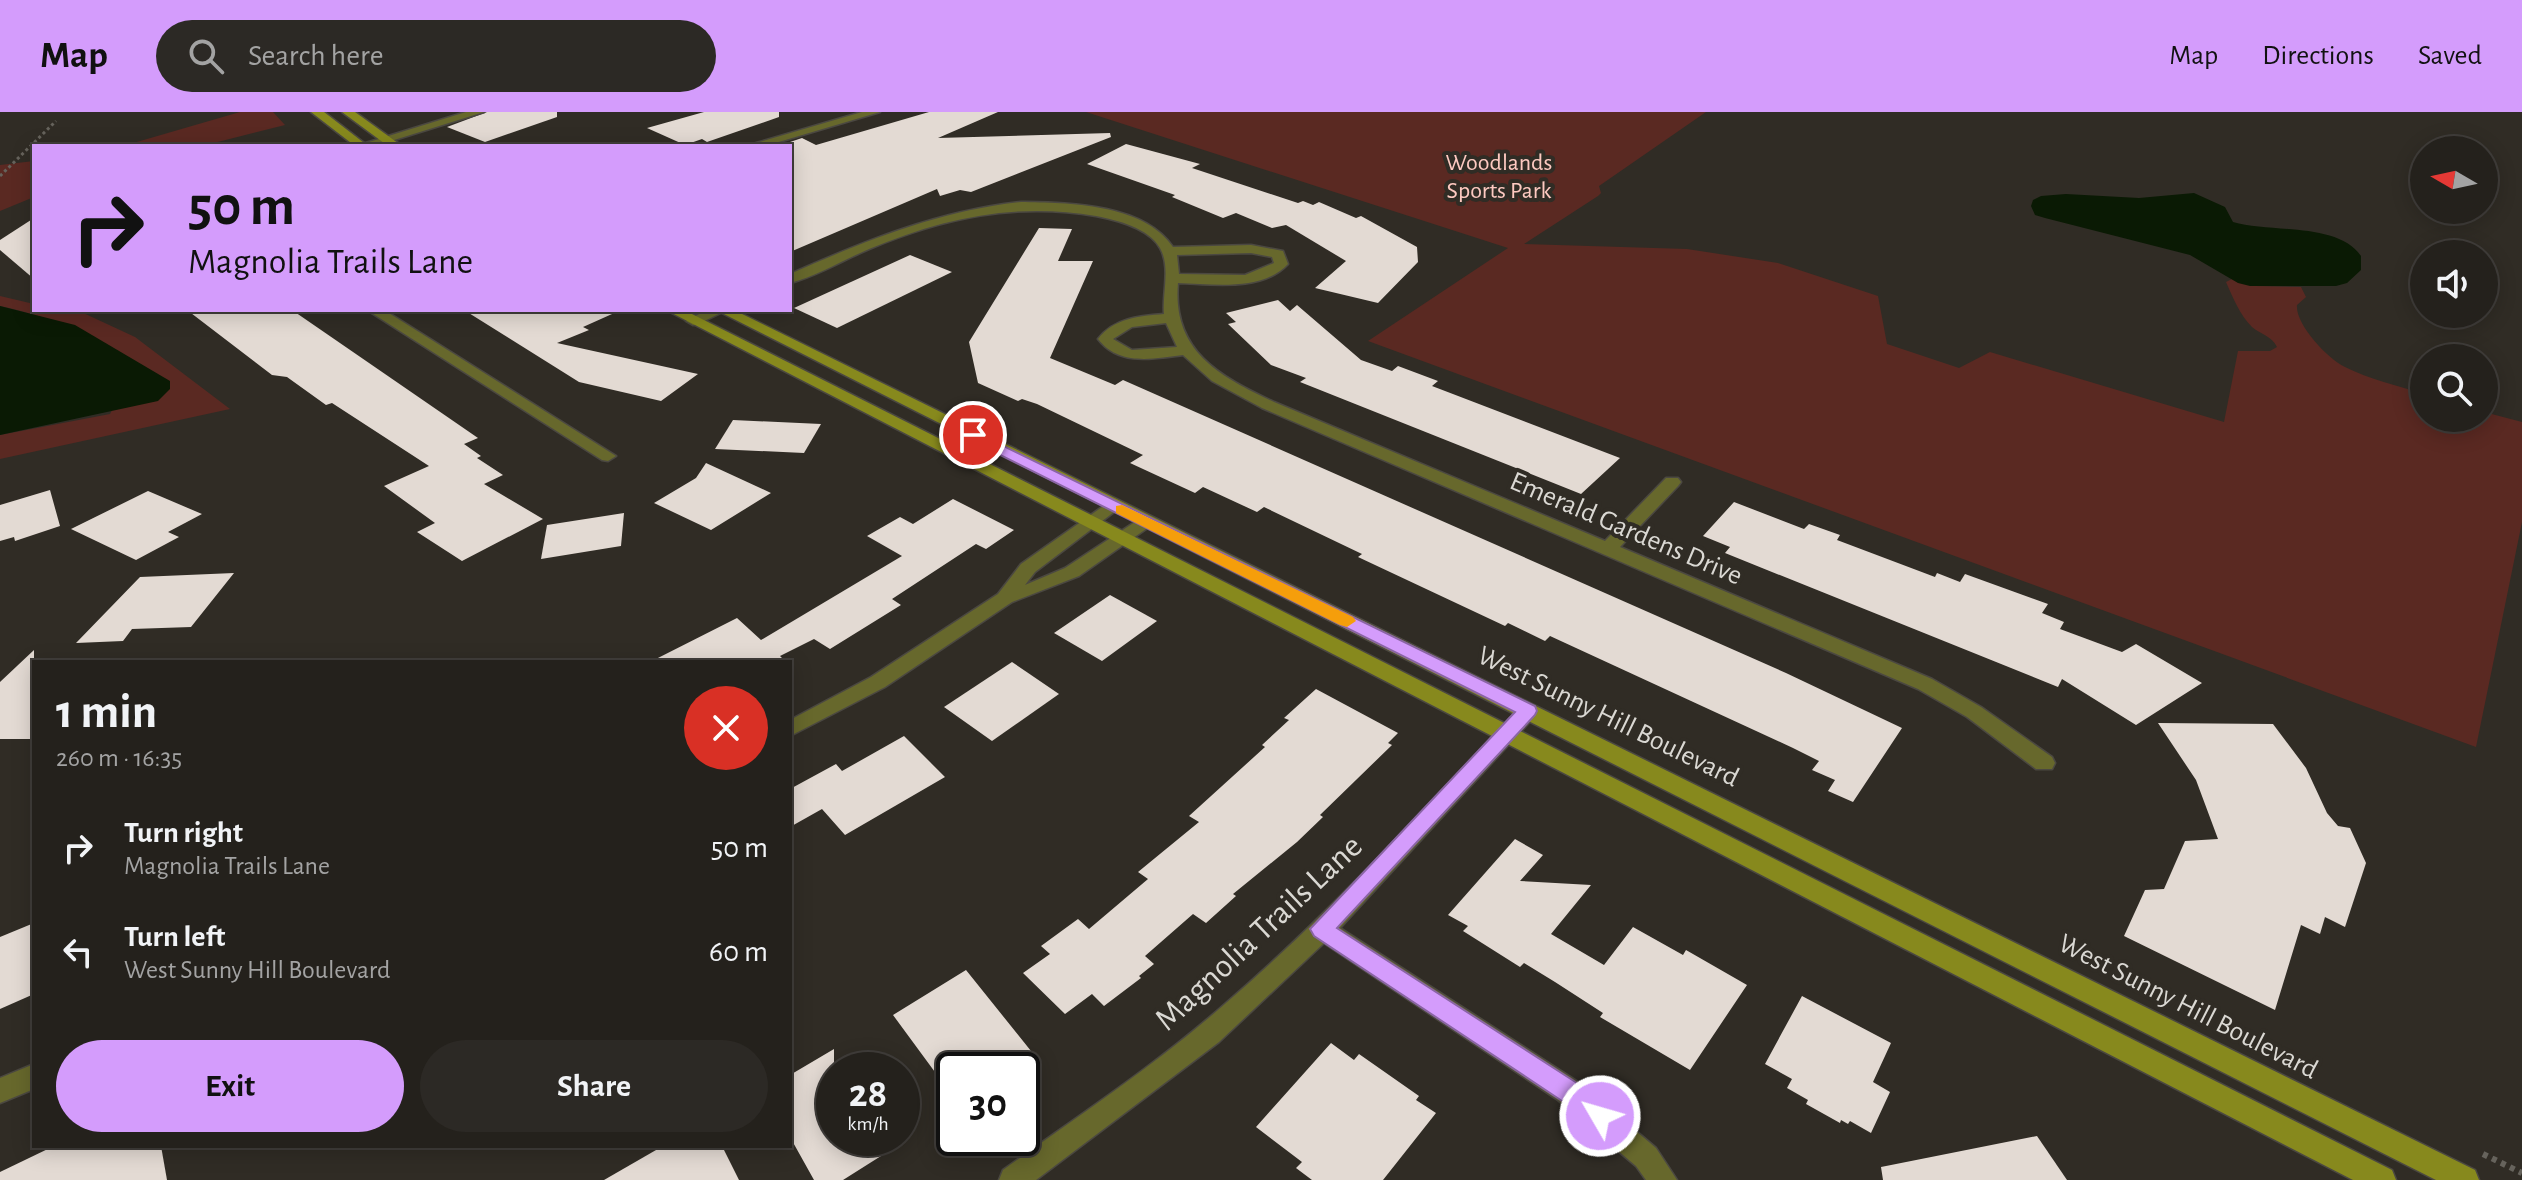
<!DOCTYPE html>
<meta charset="utf-8">
<style>
:root{--surface:#24211c;--page:#2c2925;--text:#f1f3f6;--muted:#a3a3a3;--line:#413e3b;--accent:#d49cfc}
body{margin:0;font-family:"Alegreya Sans",sans-serif;background:var(--page);color:var(--text);height:100vh;display:flex;flex-direction:column;font-size:30px;white-space:nowrap}
*{box-sizing:border-box;margin:0}
p{font-size:26px;color:var(--muted)}
.icon{flex:none;width:44px;height:44px;fill:none;stroke:currentColor;stroke-width:2;stroke-linecap:round;stroke-linejoin:round}
.map{position:relative;flex:1;overflow:hidden}
.sheet{position:absolute;left:32px;top:548px;width:760px;height:488px;display:flex;flex-direction:column;background:var(--surface);border-radius:0px;box-shadow:0 4px 20px #0003,0 0 0 2px var(--line)}
.sheet>*{flex:none}
.top-card{position:absolute;left:32px;top:32px;width:760px;height:168px;border-radius:0px;box-shadow:0 4px 20px #0003,0 0 0 2px var(--line);background:#d49cfc;color:#111;overflow:hidden}
.needle{width:52px;rotate:279deg}
.controls{position:absolute;left:2410px;top:24px;display:grid;gap:16px}
.controls a{display:grid;place-items:center;width:88px;height:88px;border-radius:50%;background:var(--surface);box-shadow:0 4px 20px #0003,0 0 0 2px var(--line);font-size:40px}
.speed{position:absolute;left:816px;top:940px;display:flex;gap:16px;font-size:40px;font-weight:700;text-align:center}
.speed>*{display:grid;place-content:center;width:104px;height:104px;border-radius:50%;background:var(--surface);box-shadow:0 4px 20px #0003,0 0 0 2px var(--line);line-height:1}
.speed small{font-size:20px;font-weight:400}
.speed .limit{border:4px solid #111;border-radius:12px;background:#fff;color:#111}
.pin{position:absolute;display:grid;place-items:center;width:68px;height:68px;color:#fff;margin:-34px;border:4px solid #fff;border-radius:50%;box-shadow:0 2px 8px #0007}
.me{position:absolute;width:88px;margin:-44px;rotate:308deg;stroke-linejoin:round;filter:drop-shadow(0 0 6px #0008)}
.turn{display:flex;align-items:center;gap:28px;height:168px;padding:0 24px;font-size:36px}
.turn .icon{width:104px;height:104px;stroke-width:2.5}
.turn b{display:block;font-size:56px;line-height:68px}
.round{display:grid;place-items:center;flex:none;width:84px;height:84px;border-radius:42px;background:var(--page)}
.headline{display:flex;align-items:center;justify-content:space-between;height:136px;padding:0 24px}
h1{font-size:48px;font-weight:700;line-height:60px}
.cta{display:flex;gap:16px;margin-top:auto;padding:16px 24px}
.cta a{flex:1;height:92px;border-radius:48px;background:var(--accent);color:#111;font-size:32px;font-weight:700;line-height:92px;text-align:center}
.cta a+a{background:var(--page);color:var(--text)}
ul{padding:0;list-style:none}
li{display:flex;align-items:center;gap:24px;height:104px;padding:0 24px}
li div{flex:1}
li b{display:block;font-size:30px}
li em{font-style:normal}
header{display:flex;align-items:center;gap:48px;box-sizing:border-box;height:112px;padding:0 40px;background:var(--accent);color:#111}
header strong{font-size:38px}
nav{display:flex;gap:44px;margin-inline-start:auto;font-size:28px}
.search{width:560px;height:72px;background:var(--page);display:flex;align-items:center;gap:20px;box-sizing:border-box;padding:0 28px;border-radius:44px;color:var(--muted);font-size:30px}
.map>svg:first-child{display:block}
.green{fill:#5a2922}
.water{fill:#0a1a04}
.building{fill:#e3dad3}
.lines{fill:none;stroke-linecap:round;stroke-linejoin:round}
.street-casing{stroke:#4b4841;stroke-width:3}
.secondary-casing{stroke:#4b4841;stroke-width:3}
.path-far1{stroke:#66635c;stroke-width:3;stroke-dasharray:3 3;stroke-linecap:butt}
.path{stroke:#66635c;stroke-width:6;stroke-dasharray:5 5;stroke-linecap:butt}
.street{fill:#67682c;fill-rule:evenodd}
.secondary{fill:#87891d;fill-rule:evenodd}
.route{fill:#d49cfc;stroke:#8a65a4;stroke-width:2}
.slow{fill:#f59e0b}
.labels{text-anchor:middle;dominant-baseline:central;stroke-width:8;stroke-linejoin:round;paint-order:stroke}
.far-park-label{font-size:24px;fill:#fecac1;stroke:#302c25}
.street-label{font-size:28px;fill:#dad8d3;stroke:#302c25}
.near-street-label{font-size:34px;fill:#dad8d3;stroke:#302c25}
</style>
<header>
<strong>Map</strong>
<div class="search"><svg class="icon" aria-label="search" viewBox="0 0 24 24"><circle cx="10" cy="10" r="6"/><path d="M15 15l6 6"/></svg>Search here</div>
<nav><a>Map</a><a>Directions</a><a>Saved</a></nav>
</header>
<div class="map">
<svg width="2522" height="1068" viewBox="0 0 2522 1068">
<rect width="100%" height="100%" fill="#302c25"/>
<!-- green -->
<g class="green">
<path d="M240,0h33l12,13 -83,21h-79z"/>
<path d="M1086,0h620l-107,74 2,7 -3,3 -74,48 163,5 91,14 100,33 9,48 72,24 31,-16 234,70 14,-71h32l7,-4c-5,-11 -17,-13 -25,-20 -12,-12 -19,-29 -26,-45l6,-3 23,7 46,1 5,10 -9,8c-2,19 31,54 48,62 24,12 53,19 79,27v24h60v-6l38,10v100l-46,225 -1108,-406 140,-93z"/>
<path d="M34,49v36l-34,14v-46z"/>
<path d="M0,184l34,8v6l45,1 56,26 95,72 -230,50v-24l110,-21 26,-50c-40,-28 -88,-48 -136,-58z"/>
</g>
<!-- water -->
<g class="water">
<path d="M2194,81l31,14 8,15c37,11 105,0 128,34v14l-14,13 -11,3h-86l-12,-3 -48,-28 -145,-37 -10,-3 -4,-9 2,-6 8,-4 25,-2 73,4z"/>
<path d="M0,194l75,19 95,56v8l-12,12 -158,34z"/>
</g>
<!-- building -->
<g class="building">
<path d="M487,0h70v5l-72,25 -38,-15z"/>
<path d="M704,0h75v5l-72,25 -5,-3 -17,6 -38,-17z"/>
<path d="M929,0h69l-60,26 172,-5 1,4 -140,55 -11,-2 -20,6 -3,-7 -147,63v-110l12,-4 14,7z"/>
<path d="M1126,32l74,20 -8,4 106,35 5,-2 10,4 6,-3 37,16 5,-2 56,31 1,15 -40,41 -63,-15 31,-27 -60,-36 -14,3 -36,-15 -13,5 -51,-21 3,-2 -88,-31z"/>
<path d="M34,106v61l-34,-29v-10z"/>
<path d="M1039,116l33,1 -14,32h35l-43,97 65,27 8,-5 663,293 116,55 -49,74 -25,-11 7,-11 -23,-10 7,-9 -26,-13 -243,-112 -5,5 -37,-18 -3,3 -147,-69 4,-3 -98,-47 -7,5 -54,-25 -8,6 -65,-30 13,-8 -106,-51 -15,-5 -4,2 -40,-18 -9,-41z"/>
<path d="M910,143l42,17 -115,56 -43,-20z"/>
<path d="M1278,188l12,11 7,-6 64,55 31,11 6,-5 40,15 -6,5 188,72 -39,36 -281,-112 6,-4 -35,-13 -43,-41 8,-2 -10,-9z"/>
<path d="M187,198h105l186,128 -14,6 17,12 -4,2 26,17 -19,9 59,35 -81,42 -45,-29 18,-9 -51,-37 45,-20 -97,-63 -6,2 -39,-28 -15,-2z"/>
<path d="M464,198h157l-38,17 6,3 -32,13 141,31 -37,27 -82,-19z"/>
<path d="M733,308l88,4 -17,29 -89,-4z"/>
<path d="M706,351l65,30 -60,37 -57,-27 42,-25z"/>
<path d="M50,378l10,36 -45,15 -1,-4 -14,4v-36z"/>
<path d="M148,379l54,23 -34,18 11,5 -43,23 -65,-31z"/>
<path d="M953,387l61,31 -28,19 -10,-5 -84,55 9,6 -71,44 -16,-10 -34,17 6,6h-136l87,-44 24,22 141,-84 -35,-20 33,-19 13,7z"/>
<path d="M1734,390l70,27 5,-5 31,11 -3,5 98,37 2,-4 23,9 5,-8 83,30 -6,9 22,9 -4,7 62,23 14,-8 66,39 -66,42 -74,-46 -4,8 -333,-134 5,-6 -27,-11z"/>
<path d="M624,401l-3,33 -80,13 6,-34z"/>
<path d="M234,461l-43,54 -59,2 -9,12 -47,2 64,-66z"/>
<path d="M1110,483l47,26 -55,40 -48,-28z"/>
<path d="M34,538v89h-34v-57z"/>
<path d="M1012,550l47,32 -67,47 -48,-34z"/>
<path d="M1316,577l82,44 -10,10 4,2 -72,70 3,2 -26,25 -64,52 3,2 -30,27 -13,-9 -48,42 9,8 -15,12 2,2 -37,28 -12,-12 -27,20 -42,-41 27,-19 -9,-8 37,-27 11,10 59,-50 -10,-7 61,-50 -10,-6 76,-69 -3,-2 27,-25 -5,-2z"/>
<path d="M2158,611l115,1 33,44 21,45 11,13 12,2 16,35 -21,64 -20,-10 -5,17 -19,-9 -26,85 -151,-74 21,-46 19,-1 21,-48 33,-2 -22,-59z"/>
<path d="M904,624l41,41 -100,58 -23,-26 -32,18v-38l46,-25 6,7z"/>
<path d="M1515,727l28,16 -23,26 71,4 -40,49 53,31 29,-38 50,28 3,-5 61,35 -57,85 -90,-53 3,-4 -48,-31 -31,-19 -4,4 -57,-36 5,-5 -20,-11z"/>
<path d="M34,811v71l-34,15v-72z"/>
<path d="M966,858l65,81 -29,19h-48v28l-61,-83z"/>
<path d="M1802,884l89,47 -18,39 17,10 -19,41 -21,-12 -2,3 -7,-4 -1,3 -34,-19 2,-4 -21,-12 5,-9 -27,-15z"/>
<path d="M1331,931l23,17 5,-6 60,42 -3,4 20,13 -53,67h-71l-16,-12 6,-6 -46,-35z"/>
<path d="M834,937v89h36l11,18 -38,24h-29l-24,-43v-62z"/>
<path d="M2037,1024l30,44h-184l-2,-13z"/>
<path d="M54,1034h107l6,34h-167v-8z"/>
<path d="M663,1034h59l17,34h-135z"/>
</g>
<g class="lines">
<!-- street casing -->
<g class="street-casing">
<g id="street">
<path d="M466,0h18l-109,34h-19z"/>
<path d="M862,0h18l-115,34h-19z"/>
<path d="M1021,90c47,1 122,1 152,45l78,-2 32,6 5,13c-26,28 -75,20 -110,19 -6,68 41,93 96,119l331,139 61,-63h12l3,4 -3,4 -58,61 312,132 49,28 71,50 3,6 -3,6h-16l-69,-52 -49,-28 -656,-281 -50,-27 -29,-26c-31,4 -64,11 -85,-16 16,-21 41,-23 66,-25 -2,-20 7,-47 -4,-66 -11,-20 -43,-28 -64,-32 -80,-14 -153,2 -227,33 -26,11 -52,27 -79,34v-9c75,-33 148,-63 231,-72zM1251,141l21,4 2,6 -29,12 -66,-1 -2,-19zM1166,211l11,24 -45,3 -19,-11 19,-12z"/>
<path d="M367,198h17l232,146 -8,5 -6,-1z"/>
<path d="M707,198h20l-29,14 -5,1 -7,-4z"/>
<path d="M1112,388l9,5 -3,4 -83,63 -10,13 40,-17 76,-50 6,-1 9,5 -77,54 -67,26 -127,85 -95,49v-16l81,-43 127,-83 23,-30z"/>
<path d="M1528,592l7,2 4,5 -4,5 -195,212 238,154 78,66 21,32h-31l-10,-14 -78,-66 -234,-157 -105,99 -183,138h-37l4,-10c75,-54 153,-105 223,-167 106,-91 199,-195 295,-297z"/>
<path d="M34,952v25l-34,14v-25z"/>
</g>
</g>
<!-- secondary casing -->
<g class="secondary-casing">
<g id="secondary">
<path d="M311,0h13l44,34h-13z"/>
<path d="M342,0h13l47,34h-14z"/>
<path d="M666,198h18l1708,860 4,10h-43z"/>
<path d="M716,198h18l1741,860 4,10h-43z"/>
</g>
</g>
<!-- path-far1 -->
<path class="path-far1" d="M0,64l56,-55"/>
<!-- path -->
<path class="path" d="M2483,1042l39,19"/>
<!-- street -->
<use href="#street" class="street"/>
<!-- secondary -->
<use href="#secondary" class="secondary"/>
</g>
<!-- route -->
<path class="route" d="M973,319l562,275 2,5 -2,4 -198,213 240,155 32,25 4,8 -4,9 -9,3 -41,-29 -245,-163 -4,-7 205,-217 -547,-273v-7z"/>
<!-- slow -->
<path class="slow" d="M1122,393l231,112 3,4 -9,6 -7,-2 -224,-112v-7z"/>
<g class="labels">
<!-- far-park labels -->
<g class="far-park-label">
<text x="1499" y="51">Woodlands<tspan x="1499" dy="28">Sports Park</tspan></text>
</g>
<!-- street labels -->
<g class="street-label">
<text transform="translate(1626 417) rotate(23)">Emerald Gardens Drive</text>
<text transform="translate(1608 605) rotate(26)">West Sunny Hill Boulevard</text>
<text transform="translate(2188 895) rotate(27)">West Sunny Hill Boulevard</text>
</g>
<!-- near-street labels -->
<g class="near-street-label">
<text transform="translate(1259 821) rotate(-43)">Magnolia Trails Lane</text>
</g>
</g>
</svg>
<div class="controls">
<a><svg class="needle" viewBox="-14 -14 28 28"><path d="M0-13l5 13h-10z" fill="#e53935"/><path d="M0 13l5-13h-10z" fill="#a3a3a3"/></svg></a>
<a><svg class="icon" aria-label="sound" viewBox="0 0 24 24"><path d="M4 9h4l5-4v14l-5-4H4zM17 9q2 3 0 6"/></svg></a>
<a><svg class="icon" aria-label="search" viewBox="0 0 24 24"><circle cx="10" cy="10" r="6"/><path d="M15 15l6 6"/></svg></a>
</div>
<div class="speed"><div>28<small>km/h</small></div><div class="limit">30</div></div>
<div class="pin" style="left:973px;top:323px;background:#d93025"><svg class="icon" aria-label="arrive" viewBox="0 0 24 24"><path d="M6 21V4h12l-3 4 3 4H6"/></svg></div>
<svg class="me" style="left:1600px;top:1004px" viewBox="-20 -20 40 40"><circle r="17" fill="#d49cfc" stroke="#fff" stroke-width="3"/><path d="M0-11L8 9 0 5-8 9z" fill="#fff"/></svg>
<div class="top-card">
<div class="turn"><svg class="icon" aria-label="right" viewBox="0 0 24 24"><path d="M7 20v-9h11M14 6l5 5-5 5"/></svg><div><b>50 m</b>Magnolia Trails Lane</div></div>
</div>
<section class="sheet">
<div class="headline"><div><h1>1 min</h1><p>260 m · 16:35</p></div><a class="round" style="background:#d93025;color:#fff"><svg class="icon" aria-label="close" viewBox="0 0 24 24"><path d="M6 6l12 12M18 6L6 18"/></svg></a></div>
<ul>
<li><svg class="icon" aria-label="right" viewBox="0 0 24 24"><path d="M7 20v-9h11M14 6l5 5-5 5"/></svg><div><b>Turn right</b><p>Magnolia Trails Lane</p></div><em>50 m</em></li>
<li><svg class="icon" aria-label="left" viewBox="0 0 24 24"><path d="M17 20v-9H6M10 6l-5 5 5 5"/></svg><div><b>Turn left</b><p>West Sunny Hill Boulevard</p></div><em>60 m</em></li>
</ul>
<div class="cta"><a>Exit</a><a>Share</a></div>
</section>
</div>
